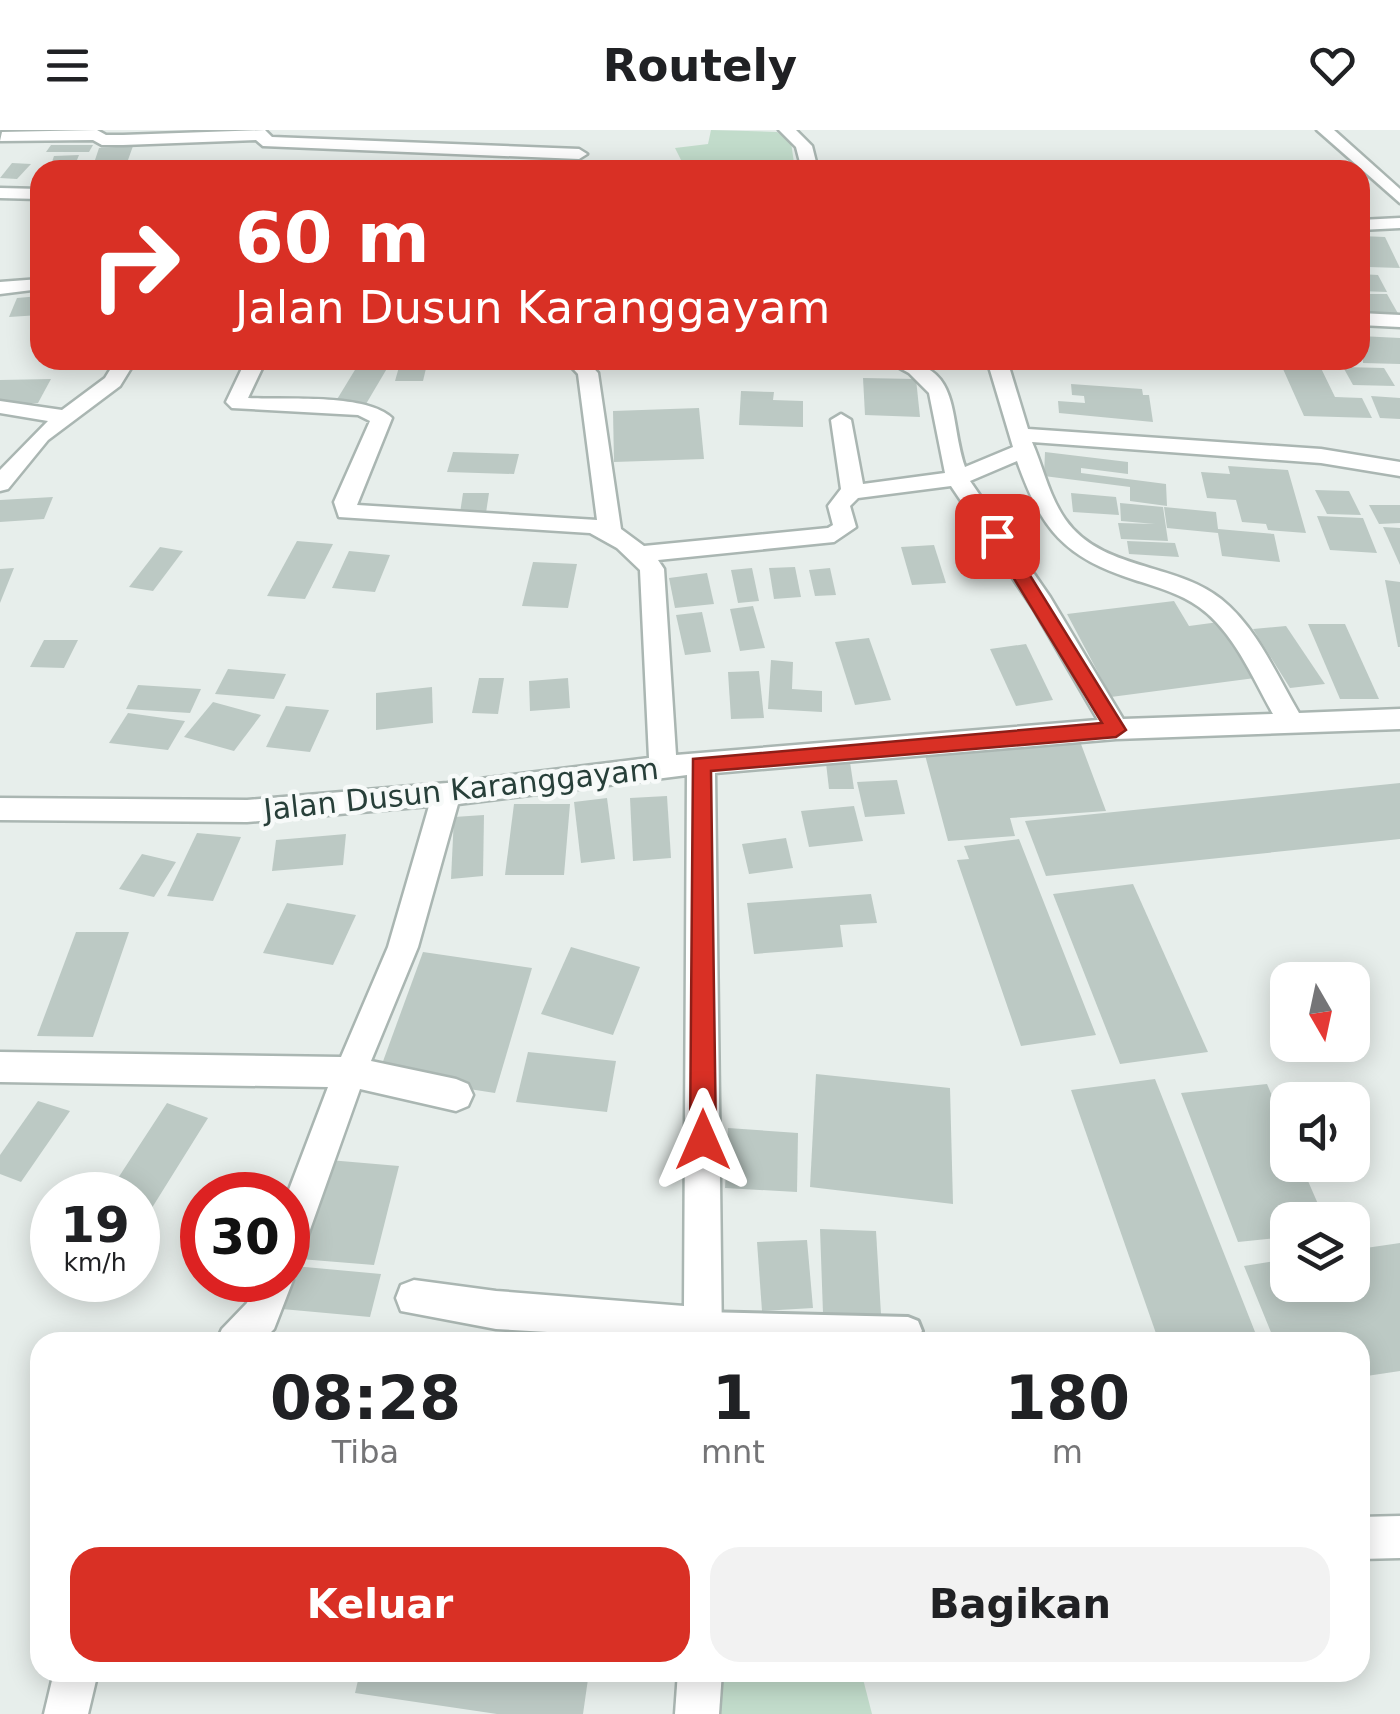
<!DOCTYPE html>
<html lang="id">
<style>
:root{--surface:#fff;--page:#f2f2f2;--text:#202124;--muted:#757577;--accent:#d93025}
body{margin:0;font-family:"DejaVu Sans",sans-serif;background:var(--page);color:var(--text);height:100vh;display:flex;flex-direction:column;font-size:38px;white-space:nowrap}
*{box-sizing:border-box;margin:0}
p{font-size:32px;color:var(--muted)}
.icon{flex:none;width:55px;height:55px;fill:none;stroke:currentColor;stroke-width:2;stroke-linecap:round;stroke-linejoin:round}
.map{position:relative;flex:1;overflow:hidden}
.sheet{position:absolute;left:30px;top:1202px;width:1340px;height:350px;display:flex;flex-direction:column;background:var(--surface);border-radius:30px;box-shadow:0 5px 25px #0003}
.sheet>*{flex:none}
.banner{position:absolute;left:30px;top:30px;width:1340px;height:210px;border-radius:30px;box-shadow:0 5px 25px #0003;background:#d93025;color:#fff;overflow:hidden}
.needle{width:65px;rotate:171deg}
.tools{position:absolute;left:1270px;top:832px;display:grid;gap:20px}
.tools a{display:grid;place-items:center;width:100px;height:100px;border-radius:20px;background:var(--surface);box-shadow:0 5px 25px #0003;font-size:50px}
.speed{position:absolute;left:30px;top:1042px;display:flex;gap:20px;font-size:50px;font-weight:700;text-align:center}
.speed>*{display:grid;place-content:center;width:130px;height:130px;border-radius:50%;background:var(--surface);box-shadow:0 5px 25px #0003;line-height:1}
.speed small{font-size:25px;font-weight:400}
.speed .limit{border:15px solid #d22;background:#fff;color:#111}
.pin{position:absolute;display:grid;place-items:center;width:85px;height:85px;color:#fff;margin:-42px;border-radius:20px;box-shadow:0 5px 15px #0006}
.me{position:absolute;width:110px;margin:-55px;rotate:0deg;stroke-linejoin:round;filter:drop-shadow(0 0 8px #0008)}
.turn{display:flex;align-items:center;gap:35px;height:210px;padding:0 40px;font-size:45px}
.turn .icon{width:130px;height:130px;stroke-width:2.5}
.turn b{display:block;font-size:70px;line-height:85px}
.eta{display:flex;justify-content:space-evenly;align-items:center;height:170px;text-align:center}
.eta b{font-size:60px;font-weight:700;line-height:70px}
.cta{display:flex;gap:20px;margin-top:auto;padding:20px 40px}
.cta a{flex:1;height:115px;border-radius:30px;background:var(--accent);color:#fff;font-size:40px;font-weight:700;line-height:115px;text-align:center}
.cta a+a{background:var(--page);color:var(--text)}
header{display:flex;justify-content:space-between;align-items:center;height:130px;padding:0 40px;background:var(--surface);font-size:45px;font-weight:700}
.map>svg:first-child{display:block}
.green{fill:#c2dccb}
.building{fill:#bcc9c4}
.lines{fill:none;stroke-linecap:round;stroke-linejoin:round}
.service-casing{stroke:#aab6b2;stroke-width:6}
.minor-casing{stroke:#aab6b2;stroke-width:5}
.service{fill:#fff;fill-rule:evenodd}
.minor{fill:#fff;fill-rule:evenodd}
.route{fill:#d93025;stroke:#8d1f18;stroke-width:2.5}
.labels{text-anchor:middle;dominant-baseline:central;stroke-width:9;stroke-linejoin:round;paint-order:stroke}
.street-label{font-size:30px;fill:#273f39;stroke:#f7faf9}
</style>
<header><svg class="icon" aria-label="menu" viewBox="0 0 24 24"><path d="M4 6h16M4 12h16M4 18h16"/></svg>Routely<svg class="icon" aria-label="heart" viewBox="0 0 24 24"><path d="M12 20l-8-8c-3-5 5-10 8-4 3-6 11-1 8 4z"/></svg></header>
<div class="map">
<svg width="1400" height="1584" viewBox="0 0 1400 1584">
<rect width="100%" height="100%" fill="#e7eeeb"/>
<!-- green -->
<g class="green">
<path d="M711,0l66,2 14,10 4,28h-109l-11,-22 33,-4z"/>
<path d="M721,1542l68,1 74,6 9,35h-153z"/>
</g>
<!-- building -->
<g class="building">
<path d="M51,15h42l-4,7h-43z"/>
<path d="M133,16l-5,14 -34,3 5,-15z"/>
<path d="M79,25l-6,15h-24l5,-14z"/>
<path d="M226,31l-2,9h-45l2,-7z"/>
<path d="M12,33l19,1 -14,15 -17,-1z"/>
<path d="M1360,106l25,1 15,31 -32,-1 -8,-15z"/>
<path d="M1360,144l18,1 9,17 -27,-1z"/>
<path d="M1360,164h27l13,23h-40z"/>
<path d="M40,166v19l-31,2 8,-19z"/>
<path d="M1360,206l40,2v26l-37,-1z"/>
<path d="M361,230h31l-26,44 -30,-3z"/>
<path d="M401,230h27l-5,21h-28z"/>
<path d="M1279,230h38l18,37 27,1 10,20 -68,-2z"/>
<path d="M1343,237l41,1 11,18 -42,-1z"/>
<path d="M863,248l53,1 4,38 -55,-2z"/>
<path d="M51,249l-13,24h-38v-23z"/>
<path d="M1071,254l71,5 1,6h6l4,27 -94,-9 -1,-12 27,2 -1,-7 -12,-1z"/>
<path d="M741,261l33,1 -1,8 30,1v26l-64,-2z"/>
<path d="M1371,266l29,2v21l-20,-1z"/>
<path d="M699,278l5,51 -90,3 -1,-51z"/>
<path d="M453,322l66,2 -5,20 -67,-2z"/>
<path d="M1045,322l83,10v12l-47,-6v5l85,11 1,22 -37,-5v-14l-86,-11z"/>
<path d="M1228,336l60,4 18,63 -38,-3 -2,-6 -24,-2 -6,-22 -29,-2 -6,-26 29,2z"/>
<path d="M1315,360l34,1 12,24 -34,-1z"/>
<path d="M463,363h26l-3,20h-26z"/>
<path d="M1071,363l45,4 3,18 -46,-3z"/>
<path d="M53,367l-9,22 -44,3v-22z"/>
<path d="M1120,373l43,4 5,34 -47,-2 -3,-16 37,1 -34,-3z"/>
<path d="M1369,375h31v18l-21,1z"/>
<path d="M1164,377l52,5 2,17 56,5 6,28 -58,-6 -4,-23 -51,-5z"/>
<path d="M1317,386l46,2 14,35 -47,-3z"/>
<path d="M1383,397l17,1v37z"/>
<path d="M297,411l36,3 -28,55 -38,-3z"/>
<path d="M1127,411l48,2 4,14 -50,-3z"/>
<path d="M934,415l12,38 -34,2 -11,-38z"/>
<path d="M160,417l23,4 -30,40 -24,-4z"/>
<path d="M349,421l41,4 -15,37 -43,-4z"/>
<path d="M533,432l44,2 -9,44 -46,-2z"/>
<path d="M795,437l6,30 -27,2 -5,-31z"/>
<path d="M14,438l-14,35v-34z"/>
<path d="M752,438l7,33 -21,2 -7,-33z"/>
<path d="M830,438l6,27 -21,1 -6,-26z"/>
<path d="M707,443l7,31 -39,4 -6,-30z"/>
<path d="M1385,450l15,2v65h-2z"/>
<path d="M1174,471l15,25 30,-4 36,56 -144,19 -44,-83z"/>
<path d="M753,476l12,42 -25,3 -10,-42z"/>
<path d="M702,482l9,40 -26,3 -9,-40z"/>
<path d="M1308,494h37l34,75h-39z"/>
<path d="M1286,496l39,58 -35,4 -37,-59z"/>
<path d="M869,508l22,62 -36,5 -20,-63z"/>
<path d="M44,510h34l-14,28 -34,-1z"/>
<path d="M1026,514l27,56 -37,6 -26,-57z"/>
<path d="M771,530l22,2 -1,27 30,2v21l-54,-3z"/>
<path d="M228,539l58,5 -12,25 -59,-5z"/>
<path d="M759,541l5,47 -33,1 -3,-47z"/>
<path d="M479,548h25l-6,36 -26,-1z"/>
<path d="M568,548l2,30 -40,3 -1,-30z"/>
<path d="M138,555l63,4 -11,24 -64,-4z"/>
<path d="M432,557l1,36 -57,7v-37z"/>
<path d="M213,572l48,13 -27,36 -50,-14z"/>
<path d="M286,576l43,4 -19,42 -44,-5z"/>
<path d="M128,583l57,8 -17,29 -59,-7z"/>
<path d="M1081,614l25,67 -96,7 5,18 -67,5 -23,-86z"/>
<path d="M850,632l4,27h-25l-3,-26z"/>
<path d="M897,650l8,34 -40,3 -8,-35z"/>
<path d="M1400,653v56l-354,37 -21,-55z"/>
<path d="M667,666l4,62 -38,3 -3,-63z"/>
<path d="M607,668l8,61 -34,4 -7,-61z"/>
<path d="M514,674h56l-6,71h-59z"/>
<path d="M854,676l9,35 -54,6 -8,-36z"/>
<path d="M484,685l-1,61 -32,3 3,-62z"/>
<path d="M197,703l44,4 -28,64 -46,-5z"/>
<path d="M346,704l-3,31 -71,6 4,-31z"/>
<path d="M786,708l7,30 -44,6 -7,-30z"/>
<path d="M1019,709l77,196 -75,11 -64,-186 12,-1 -5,-13z"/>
<path d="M142,724l34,8 -22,35 -35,-8z"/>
<path d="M1133,754l75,168 -88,12 -67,-170z"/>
<path d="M871,764l6,29 -37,2 3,22 -89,7 -7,-51z"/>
<path d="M287,773l69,12 -23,50 -70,-12z"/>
<path d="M76,802h53l-36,105 -56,-1z"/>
<path d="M571,817l69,20 -27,68 -72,-21z"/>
<path d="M423,822l109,16 -37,125 -117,-18z"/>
<path d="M528,922l88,9 -9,51 -91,-10z"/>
<path d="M816,944l134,14 3,116 -143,-17z"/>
<path d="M1155,949l104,263h-100l-88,-252z"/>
<path d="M1267,954l21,49v32h13l24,55h-37v17l-50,5 -57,-149z"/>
<path d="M38,971l32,10 -49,71 -21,-8v-19z"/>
<path d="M167,973l41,15 -63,101 -7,-2v-22h-31z"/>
<path d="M728,998l70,5 -1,59 -72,-4z"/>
<path d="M329,1030l70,6 -25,99 -74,-6z"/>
<path d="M820,1099l56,2 5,83 -58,-1z"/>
<path d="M807,1110l6,68 -51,3 -5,-69z"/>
<path d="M1400,1113v128l-40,6v-35h-85l-31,-76 44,-7v26h64v-35z"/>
<path d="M294,1136l87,8 -11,43 -88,-8z"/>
<path d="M360,1542h229l-6,42h-86l-142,-21z"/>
</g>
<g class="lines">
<!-- service casing -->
<g class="service-casing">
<path id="service" d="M703,1182l205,5 10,4 4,10 -8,11 -211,-2 -10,-4 -4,-10 4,-10z"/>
</g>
<!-- minor casing -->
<g class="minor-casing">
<g id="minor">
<path d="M97,0l9,5h17l142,-5 7,7 307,12 8,5 -8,5 -316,-13 -7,-6 -133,5h-21l-9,-5 -93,1 2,-9z"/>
<path d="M779,0h17l16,16 6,24h-16l-6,-23z"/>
<path d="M1317,0h17l66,59v14z"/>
<path d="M0,58l40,1v10l-40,-1z"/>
<path d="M1400,88v10l-40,2v-10z"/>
<path d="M40,149v10l-40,5v-12z"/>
<path d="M1360,183l40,2v12l-40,-2z"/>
<path d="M116,230h20l-16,26 -72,54 -40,49 -8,2v-21l48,-49 -48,-8v-12l62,9 43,-32z"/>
<path d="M246,230h20l-18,38c37,2 118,-5 144,20l-35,87 240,15 -19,-146 -13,-14h21l12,13 23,156 23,17 184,-18 5,-3 -5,-19 13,-17 -10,-69 10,-6 10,6 12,64 82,-11 -16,-80 -20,-20 -24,-13c79,0 62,52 80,107l48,-20 -26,-87h20l21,69 293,20 79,13v14l-79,-13 -289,-21c11,25 17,54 33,77 36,52 110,43 156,80 36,29 55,75 78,114l101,-4v20l-284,10 -401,34 7,569 -226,-13 -95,-18 -5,-13 5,-13 13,-5 82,11 188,15 3,-531 -229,29 -40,143 -47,114 85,18 12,5 5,11 -5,11 -12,5 -96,-22 -59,166 -13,5 -1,-65 41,-108 -328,-5v-30l341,5 47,-110 41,-141 -182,16 -247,-2v-22l247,2 200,-17 202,-25 -9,-188 -23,-22 -27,-15 -251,-16 -5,-15 36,-81 -12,-6 -126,-7 -6,-6zM1017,331c25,70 47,96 118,119 22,7 44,13 64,27 35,25 53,70 74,107l-150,5 -73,-122 -80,-116zM951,356l82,122 65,112 -422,35 -12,-186 -6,-9 176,-18 22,-15 -6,-21 8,-8z"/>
<path d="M288,1137l5,13 -19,49 -13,13h-45l6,-13 25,-26 10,-23h31z"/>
<path d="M1400,1386v42l-40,1v-42z"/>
<path d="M54,1542h44l-10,42h-44z"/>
<path d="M678,1542h44l-3,42h-44z"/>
</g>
</g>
<!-- service -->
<use href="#service" class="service"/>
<!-- minor -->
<use href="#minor" class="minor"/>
</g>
<!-- route -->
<path class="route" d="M997,400l6,2 123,198 -10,7 -405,34 5,369 -4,8 -9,4 -9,-4 -4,-8 3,-381 409,-36 -114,-187z"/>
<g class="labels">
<!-- street labels -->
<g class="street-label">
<text transform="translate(461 659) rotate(-6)">Jalan Dusun Karanggayam</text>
</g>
</g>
</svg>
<div class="tools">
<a><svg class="needle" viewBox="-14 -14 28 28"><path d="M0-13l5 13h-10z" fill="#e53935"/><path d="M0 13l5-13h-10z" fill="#757577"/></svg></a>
<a><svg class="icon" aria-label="sound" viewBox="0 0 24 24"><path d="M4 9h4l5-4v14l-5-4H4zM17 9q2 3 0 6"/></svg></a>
<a><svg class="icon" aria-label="layers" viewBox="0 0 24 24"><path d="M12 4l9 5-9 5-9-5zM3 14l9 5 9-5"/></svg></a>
</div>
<div class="speed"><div>19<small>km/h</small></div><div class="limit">30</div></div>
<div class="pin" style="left:997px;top:406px;background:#d93025"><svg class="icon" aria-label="arrive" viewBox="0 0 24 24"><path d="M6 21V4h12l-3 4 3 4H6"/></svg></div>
<svg class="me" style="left:703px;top:1010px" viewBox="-20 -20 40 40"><path d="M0-17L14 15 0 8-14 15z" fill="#d93025" stroke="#fff" stroke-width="4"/></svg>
<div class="banner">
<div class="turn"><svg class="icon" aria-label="right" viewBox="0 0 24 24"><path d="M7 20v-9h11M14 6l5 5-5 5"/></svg><div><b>60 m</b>Jalan Dusun Karanggayam</div></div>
</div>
<section class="sheet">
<div class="eta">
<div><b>08:28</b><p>Tiba</p></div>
<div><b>1</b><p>mnt</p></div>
<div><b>180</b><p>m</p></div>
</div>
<div class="cta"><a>Keluar</a><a>Bagikan</a></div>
</section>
</div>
